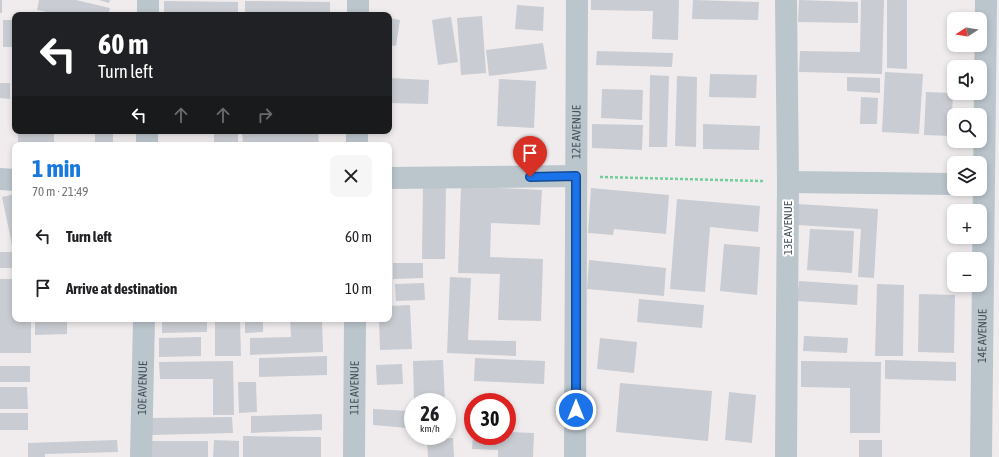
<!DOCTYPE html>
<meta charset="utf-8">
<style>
:root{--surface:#fff;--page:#f6f6f6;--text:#202124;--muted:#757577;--accent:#1778df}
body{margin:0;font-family:"Asap Condensed",sans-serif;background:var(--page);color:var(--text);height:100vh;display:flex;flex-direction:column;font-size:15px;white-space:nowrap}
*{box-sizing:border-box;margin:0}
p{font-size:13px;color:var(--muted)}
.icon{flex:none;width:22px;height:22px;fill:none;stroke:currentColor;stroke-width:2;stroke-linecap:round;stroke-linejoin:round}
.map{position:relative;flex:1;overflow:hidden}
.drawer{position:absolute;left:12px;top:142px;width:380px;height:180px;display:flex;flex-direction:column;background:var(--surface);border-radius:8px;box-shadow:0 2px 6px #0003}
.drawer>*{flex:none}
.banner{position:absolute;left:12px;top:12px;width:380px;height:122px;border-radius:8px;box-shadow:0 2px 6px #0003;background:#202124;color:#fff;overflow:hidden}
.needle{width:26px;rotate:258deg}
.tools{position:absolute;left:947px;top:12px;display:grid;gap:8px}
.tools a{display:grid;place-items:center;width:40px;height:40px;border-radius:8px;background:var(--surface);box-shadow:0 2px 6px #0003;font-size:20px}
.speed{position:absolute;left:404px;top:393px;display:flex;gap:8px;font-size:20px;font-weight:700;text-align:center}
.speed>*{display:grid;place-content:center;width:52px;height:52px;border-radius:50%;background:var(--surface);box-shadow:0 2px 6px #0003;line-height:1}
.speed small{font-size:10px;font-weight:400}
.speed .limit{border:6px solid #d22;background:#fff;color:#111}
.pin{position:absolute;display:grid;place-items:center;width:34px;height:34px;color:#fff;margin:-41px -17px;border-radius:50% 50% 50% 0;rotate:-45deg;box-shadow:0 0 4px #0007}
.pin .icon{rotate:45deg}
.me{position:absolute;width:44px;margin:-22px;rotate:0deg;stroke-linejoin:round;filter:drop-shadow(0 0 3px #0008)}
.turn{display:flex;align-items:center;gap:14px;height:84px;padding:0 20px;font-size:18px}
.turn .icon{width:52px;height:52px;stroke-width:2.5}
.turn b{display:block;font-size:28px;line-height:34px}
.lanes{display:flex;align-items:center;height:38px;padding:0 20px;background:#0003;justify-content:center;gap:20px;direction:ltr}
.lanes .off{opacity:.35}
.round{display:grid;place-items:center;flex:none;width:42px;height:42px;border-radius:8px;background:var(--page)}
.summary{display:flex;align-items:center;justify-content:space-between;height:68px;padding:0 20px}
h1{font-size:24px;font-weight:700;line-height:30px;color:var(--accent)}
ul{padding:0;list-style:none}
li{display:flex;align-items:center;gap:12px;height:52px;padding:0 20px}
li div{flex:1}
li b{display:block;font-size:15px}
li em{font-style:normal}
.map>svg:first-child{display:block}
.building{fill:#c9ccd2}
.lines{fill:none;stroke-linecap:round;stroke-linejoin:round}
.path{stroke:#71cd9b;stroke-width:2.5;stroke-dasharray:3 2;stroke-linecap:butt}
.minor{stroke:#bbc5cc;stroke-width:22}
.route-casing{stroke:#114b97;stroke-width:10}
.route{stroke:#1a73e8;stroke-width:7}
.labels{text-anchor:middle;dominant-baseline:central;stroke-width:4;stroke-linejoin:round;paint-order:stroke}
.street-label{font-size:12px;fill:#45515a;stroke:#fff}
</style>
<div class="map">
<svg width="999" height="457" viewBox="0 0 999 457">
<rect width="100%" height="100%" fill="#f0eced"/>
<!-- building -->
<g class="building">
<rect x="0" y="0" width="2" height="13"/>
<path d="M39,0h37l34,8 -2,7h-48l-23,-5z"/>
<path d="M99,0h11l-1,3z"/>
<path d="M591,0h88l-1,40 -26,-1 1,-28 -62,-1z"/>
<path d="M693,0l66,2 -1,18 -66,-1z"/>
<path d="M799,0l59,2v21l-60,-1z"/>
<path d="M861,0h23l-2,74 -83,-2 1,-21 60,1z"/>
<path d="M887,0h20v69l-20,-1z"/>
<path d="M164,1l74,1v13h-74z"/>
<path d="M245,1l85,1v13h-85z"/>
<path d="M517,5l27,2 -1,24 -28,-2z"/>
<path d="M482,16l4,57 -25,2 -4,-57z"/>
<path d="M451,17l7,45 -20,3 -6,-45z"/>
<path d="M389,18l11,2 -4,26 -7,-1z"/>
<rect x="3" y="20" width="12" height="27"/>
<path d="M543,43l4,26 -58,7 -3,-26z"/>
<path d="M597,51l76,2 -1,14 -76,-2z"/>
<path d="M885,72l38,2 -4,60 -37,-2z"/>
<path d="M710,74l47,1 -1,23 -47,-1z"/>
<path d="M650,75l19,1 -2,71h-18z"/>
<path d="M677,76l20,1 -1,70 -21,-1z"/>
<path d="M847,77l33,1v15l-33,-2z"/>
<path d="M389,78l40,2 -1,24 -39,-1z"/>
<path d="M499,79l37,2 -2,47 -37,-2z"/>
<path d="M0,83h10v16l-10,-1z"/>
<path d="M602,89l41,1 -1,30 -41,-2z"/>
<path d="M926,92l27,1 -2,43 -27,-1z"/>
<path d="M861,97l17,1 -1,26h-17z"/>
<path d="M592,124l51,1 -1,25 -50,-2z"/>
<path d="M703,124l57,2 -1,24 -56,-1z"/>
<rect x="18" y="131" width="36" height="11"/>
<rect x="95" y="131" width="18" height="14"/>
<rect x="214" y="131" width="24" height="14"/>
<path d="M242,131h76l1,14h-76z"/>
<path d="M423,183l23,1 -1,75h-23z"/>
<path d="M461,186l81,4 -2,35 -49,-2 -1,34 53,2 -2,62 -43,-1 2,-46 -42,-1z"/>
<path d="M591,188l78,7 -3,39 -52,-5 -1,6 -25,-2z"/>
<path d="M15,194v50l-3,1 -10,-48z"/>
<path d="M677,199l83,7 -2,26 -48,-5 -5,65 -35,-3z"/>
<path d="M798,204l80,5 -4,69 -16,-1 3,-48 -64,-4z"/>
<path d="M810,229l44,2 -2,42 -45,-3z"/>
<path d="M724,244l36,3 -3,48 -37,-4z"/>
<rect x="0" y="252" width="15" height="16"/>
<path d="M589,260l77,8 -2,28 -77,-7z"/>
<path d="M393,263h30v15l-30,1z"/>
<path d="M450,277l21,1 -3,62 48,1v15l-69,-3z"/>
<path d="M0,279h15v40h16v34h-31z"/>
<path d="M799,281l59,4 -1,20 -60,-4z"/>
<path d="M424,283l1,17 -29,1 -1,-17z"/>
<path d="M877,284l27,1 -1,71h-28z"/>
<path d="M919,294l36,1 -1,58 -36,-1z"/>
<path d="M639,299l65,6 -2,23 -65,-6z"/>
<path d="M410,305l2,44 -32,1 -1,-31h10v-13z"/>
<path d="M35,319h32v15l-32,1z"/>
<path d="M162,319h45v13l-45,1z"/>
<path d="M215,319h25l1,37h-26z"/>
<path d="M245,319h18v13l-18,1z"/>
<path d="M290,319h32l1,33 -73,3v-17l41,-1z"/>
<path d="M804,336l44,2 -1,15 -44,-2z"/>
<path d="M201,337v19l-42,1v-19z"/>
<path d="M600,338l37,4 -3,31 -37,-4z"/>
<path d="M327,356v19l-68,2v-19z"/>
<path d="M475,358l70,3 -1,23 -70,-3z"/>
<path d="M443,360l2,42h-31l-1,-41z"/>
<path d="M885,360l71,2v19l-71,-2z"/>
<path d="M233,361l1,54h-21v-36h-53l-1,-17z"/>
<path d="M801,361l80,1 -1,71h-30v-45l-49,-1z"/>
<path d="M402,364l1,20 -26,1 -1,-20z"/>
<rect x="0" y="366" width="30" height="16"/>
<path d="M238,382h18l1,30 -18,1z"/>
<path d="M620,383l92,8 -4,50 -92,-9z"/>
<path d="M0,387h27l1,22h-28z"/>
<path d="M729,392l27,3 -4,48 -27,-3z"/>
<path d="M473,398l28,1v3h-28z"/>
<path d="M373,409l36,2 -2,17 -34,-3z"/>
<rect x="0" y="413" width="28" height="17"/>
<path d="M322,414v16l-71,3v-17z"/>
<path d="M232,417l1,16 -81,2 -1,-17z"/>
<path d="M507,432l27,1 -1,24h-35v-7l-26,-1 1,-13h34z"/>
<path d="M243,436l78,1v20h-78z"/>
<path d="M453,438l1,19h-26l-1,-18z"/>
<path d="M117,440l1,12 -73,2v3h-17v-14z"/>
<path d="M214,440l25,1v16h-26z"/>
<rect x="859" y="440" width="23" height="17"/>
<rect x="149" y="441" width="59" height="16"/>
</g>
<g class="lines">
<!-- path -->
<path class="path" d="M600,177l163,4"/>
<!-- minor -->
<g class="minor">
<path d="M786,0l2,182 -2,275"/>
<path d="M148,15v-15"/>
<path d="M358,15v-15"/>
<path d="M147,145v-14"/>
<path d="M357,145v-14"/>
<path d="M389,178l187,-2"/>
<path d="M0,179l15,1"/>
<path d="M788,182l166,2"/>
<path id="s1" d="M141,457l3,-138"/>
<path id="s2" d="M354,457l1,-138"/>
<path id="s3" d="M575,457l2,-457"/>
<path id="s4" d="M981,457l5,-457"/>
</g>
</g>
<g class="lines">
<!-- route casing -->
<g class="route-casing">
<path id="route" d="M530,177l46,-1v234"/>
</g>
<!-- route -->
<use href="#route" class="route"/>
</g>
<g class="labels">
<!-- street labels -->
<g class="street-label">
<text stroke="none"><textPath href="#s3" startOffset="325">12E AVENUE</textPath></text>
<text transform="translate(788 228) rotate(-90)">13E AVENUE</text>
<text stroke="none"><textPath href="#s4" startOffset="121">14E AVENUE</textPath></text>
<text stroke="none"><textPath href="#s1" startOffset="69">10E AVENUE</textPath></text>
<text stroke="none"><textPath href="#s2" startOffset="69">11E AVENUE</textPath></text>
</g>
</g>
</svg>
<div class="tools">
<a><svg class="needle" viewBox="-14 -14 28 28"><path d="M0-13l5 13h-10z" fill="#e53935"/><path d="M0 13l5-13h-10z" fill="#757577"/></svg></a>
<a><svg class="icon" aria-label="sound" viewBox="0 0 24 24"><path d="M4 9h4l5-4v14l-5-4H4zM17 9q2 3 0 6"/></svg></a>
<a><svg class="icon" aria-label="search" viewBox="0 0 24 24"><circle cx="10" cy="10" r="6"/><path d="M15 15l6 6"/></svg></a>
<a><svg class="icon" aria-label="layers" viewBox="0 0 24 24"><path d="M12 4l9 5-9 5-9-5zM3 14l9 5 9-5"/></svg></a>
<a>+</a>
<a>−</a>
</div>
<div class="speed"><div>26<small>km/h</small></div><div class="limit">30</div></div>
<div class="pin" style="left:530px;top:177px;background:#d93025"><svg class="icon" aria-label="arrive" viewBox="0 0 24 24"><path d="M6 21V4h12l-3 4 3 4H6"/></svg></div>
<svg class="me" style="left:576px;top:410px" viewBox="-20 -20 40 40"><circle r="17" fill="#1a73e8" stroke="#fff" stroke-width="3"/><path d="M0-11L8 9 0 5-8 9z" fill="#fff"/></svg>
<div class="banner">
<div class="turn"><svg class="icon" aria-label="left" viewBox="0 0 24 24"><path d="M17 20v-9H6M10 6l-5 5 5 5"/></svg><div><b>60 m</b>Turn left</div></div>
<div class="lanes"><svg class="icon" aria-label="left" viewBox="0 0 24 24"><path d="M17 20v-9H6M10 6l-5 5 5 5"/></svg><svg class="icon off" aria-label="ahead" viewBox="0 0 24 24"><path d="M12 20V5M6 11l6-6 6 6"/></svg><svg class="icon off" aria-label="ahead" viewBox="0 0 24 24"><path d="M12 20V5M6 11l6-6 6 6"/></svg><svg class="icon off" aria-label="right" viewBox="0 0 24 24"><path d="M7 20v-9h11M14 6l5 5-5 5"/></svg></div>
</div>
<section class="drawer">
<div class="summary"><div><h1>1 min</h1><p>70 m · 21:49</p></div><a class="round"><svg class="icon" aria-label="close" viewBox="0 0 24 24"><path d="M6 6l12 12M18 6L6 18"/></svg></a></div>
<ul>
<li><svg class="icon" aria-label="left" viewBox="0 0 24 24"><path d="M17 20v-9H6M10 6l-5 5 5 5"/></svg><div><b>Turn left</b></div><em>60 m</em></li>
<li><svg class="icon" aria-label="arrive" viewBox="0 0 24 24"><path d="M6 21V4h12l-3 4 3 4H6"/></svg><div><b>Arrive at destination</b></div><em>10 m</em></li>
</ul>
</section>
</div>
